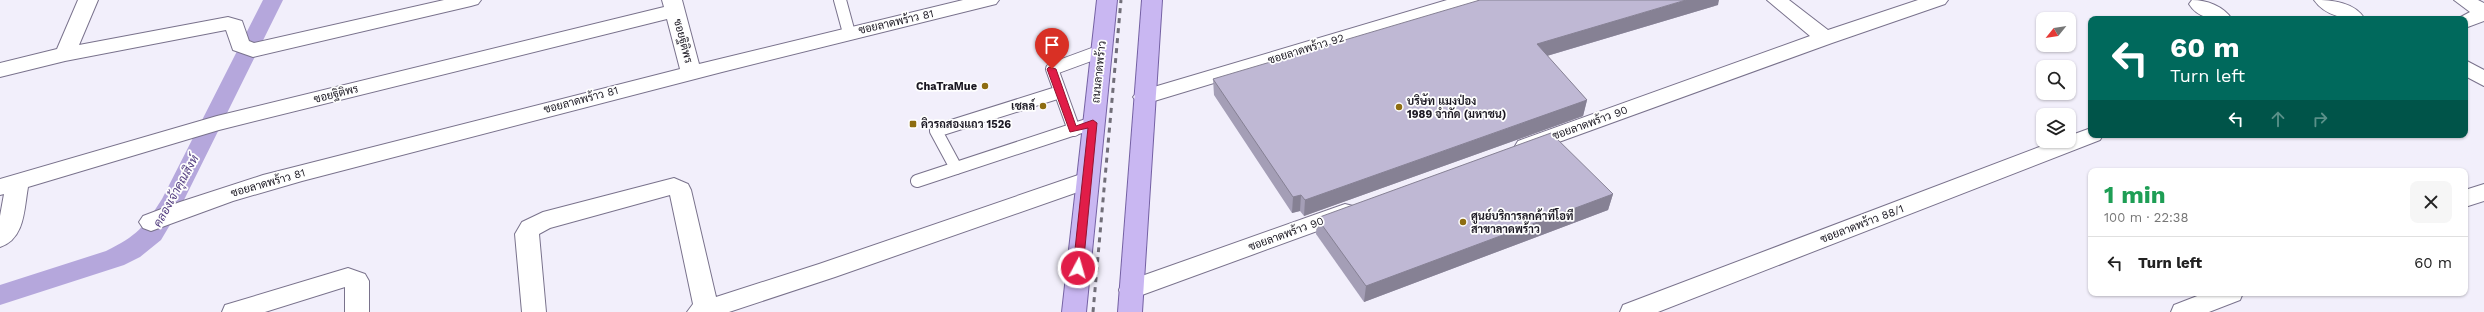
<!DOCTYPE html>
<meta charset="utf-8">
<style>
:root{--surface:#fff;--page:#f6f6f6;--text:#222;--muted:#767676;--line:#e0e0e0}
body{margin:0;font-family:"Work Sans",Sarabun,sans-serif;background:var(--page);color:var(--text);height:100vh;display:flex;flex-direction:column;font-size:15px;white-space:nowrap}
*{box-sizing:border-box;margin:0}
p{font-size:13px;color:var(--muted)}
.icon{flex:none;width:22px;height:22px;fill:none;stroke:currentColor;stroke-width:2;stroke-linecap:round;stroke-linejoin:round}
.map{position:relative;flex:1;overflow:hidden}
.sheet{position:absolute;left:2088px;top:168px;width:380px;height:128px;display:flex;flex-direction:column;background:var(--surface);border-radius:8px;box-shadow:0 1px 3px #0004}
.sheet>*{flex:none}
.top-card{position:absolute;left:2088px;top:16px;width:380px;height:122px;border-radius:8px;box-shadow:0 1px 3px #0004;background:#00695c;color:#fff;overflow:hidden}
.needle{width:26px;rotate:240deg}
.buttons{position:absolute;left:2036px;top:12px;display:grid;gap:8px}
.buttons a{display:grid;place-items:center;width:40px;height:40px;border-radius:8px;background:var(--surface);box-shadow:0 1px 3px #0004;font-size:20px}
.pin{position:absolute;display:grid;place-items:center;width:34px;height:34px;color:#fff;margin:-41px -17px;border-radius:50% 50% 50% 0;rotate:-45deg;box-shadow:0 0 4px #0007}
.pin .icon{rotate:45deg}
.me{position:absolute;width:44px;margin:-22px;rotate:6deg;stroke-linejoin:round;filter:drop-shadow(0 0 3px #0008)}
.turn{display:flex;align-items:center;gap:14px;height:84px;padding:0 16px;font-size:18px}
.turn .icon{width:52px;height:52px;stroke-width:2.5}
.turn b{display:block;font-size:28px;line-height:34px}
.lanes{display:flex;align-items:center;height:38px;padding:0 16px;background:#0003;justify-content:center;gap:20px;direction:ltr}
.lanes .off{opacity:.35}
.round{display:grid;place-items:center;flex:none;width:42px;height:42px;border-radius:8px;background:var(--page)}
.head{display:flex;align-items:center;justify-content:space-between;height:68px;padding:0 16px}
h1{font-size:24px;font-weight:700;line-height:30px;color:#1e9e55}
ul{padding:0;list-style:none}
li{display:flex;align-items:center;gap:12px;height:52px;padding:0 16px;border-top:1px solid var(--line)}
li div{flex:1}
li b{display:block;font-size:15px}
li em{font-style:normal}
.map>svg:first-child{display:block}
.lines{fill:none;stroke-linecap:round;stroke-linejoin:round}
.canal{fill:#b5a7dc;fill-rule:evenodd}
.service-casing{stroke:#79728c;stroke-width:14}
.minor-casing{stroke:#79728c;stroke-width:2}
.primary-casing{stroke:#7460a3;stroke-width:2}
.service{stroke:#fff;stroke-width:12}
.minor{fill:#fff;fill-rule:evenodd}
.primary{fill:#c9b7f2;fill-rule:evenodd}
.rail{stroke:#716e78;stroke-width:3;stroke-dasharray:5 5;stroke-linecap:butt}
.wall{fill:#a49eb6}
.shaded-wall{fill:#868194}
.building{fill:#bfb8d4;stroke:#868194}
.route{fill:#e11d48;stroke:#92132f}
.poi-dot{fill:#8e6d11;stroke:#fefefe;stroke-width:1.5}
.labels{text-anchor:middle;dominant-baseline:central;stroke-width:3.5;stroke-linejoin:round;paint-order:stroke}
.street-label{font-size:11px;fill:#1a1721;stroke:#fefefe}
.poi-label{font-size:11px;font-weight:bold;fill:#1a1721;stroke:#fefefe;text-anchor:start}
.water-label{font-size:12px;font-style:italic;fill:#543f80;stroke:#fefefe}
</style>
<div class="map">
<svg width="2484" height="312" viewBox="0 0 2484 312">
<rect width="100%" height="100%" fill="#f2effb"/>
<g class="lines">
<!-- canal -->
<path class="canal" d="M263,0h20l-103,208 -19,32 -21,17 -16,8 -124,40v-20l106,-34c31,-15 38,-24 56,-52z"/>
<!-- service casing -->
<g class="service-casing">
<g id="service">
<path d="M840,0l9,33"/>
<path d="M1074,130l-22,-61 49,-18"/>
<path d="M956,168l-20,-37 124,-39"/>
<path d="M917,181l176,-58"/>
</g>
</g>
<!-- minor casing -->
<g class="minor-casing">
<g id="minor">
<path d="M78,0h20l-19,45 149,-28 14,4 7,20 5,2 190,-43h37l-3,4 -7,2 -218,51 -20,-7 -7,-20 -161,31 -65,16v-14l57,-14z"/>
<path d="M662,0h20l17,64 264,-64h36l-3,4 -274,68 -420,109 -69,20 -82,30 -8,-3 -4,-6 4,-6 37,-14 83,-27 417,-106 -13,-50 -448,111 -191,57c-4,22 -3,52 -28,60v-31l4,-22 -4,1v-16l217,-63 447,-109z"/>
<path d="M1447,0h31l-3,4 -324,98 -7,2 -7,-2 -4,-5 4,-5z"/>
<path d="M1767,0h22l39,30 90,-30h30l-3,4 -113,39 -298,108 -8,3 -8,-3 -3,-5 3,-5 292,-105z"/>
<path d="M2192,0c15,0 31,6 40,19 -17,0 -33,1 -43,-15z"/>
<path d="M2314,0c19,0 40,2 51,19 -19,0 -39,-2 -51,-19z"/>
<path d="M2454,0h24l6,3v18l-19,7v-9h-8l13,-7z"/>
<path d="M2465,60l19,10v16l-19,-10z"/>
<path d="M2091,128v7h12l-3,5 -442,172h-38l3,-7 432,-164h14v-5z"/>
<path d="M1087,172l8,2 3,6 -3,6 -260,91 -106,35h-42l6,-8 -23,-109 -120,33 -11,6 7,78h-24l-7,-78 7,-12 21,-10 131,-34 14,6 3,6 25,107 103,-33z"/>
<path d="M2484,184v17l-19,6v-17z"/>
<path d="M1345,204l8,2 3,6 -3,6 -222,81 -9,-2 -3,-7 3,-7z"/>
<path d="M348,268l17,6 4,7v31h-24v-25l-80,25h-43l3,-7z"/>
<path d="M2205,293h38l-3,7 -31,12h-38l3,-7z"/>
</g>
</g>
<!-- primary casing -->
<g class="primary-casing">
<g id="primary">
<path d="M1097,0h20l-31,312h-24z"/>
<path d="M1142,0h20l-20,312h-24z"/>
</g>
</g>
<!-- service -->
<use href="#service" class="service"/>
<!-- minor -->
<use href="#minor" class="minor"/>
<!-- primary -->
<use href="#primary" class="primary"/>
<!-- rail -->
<path class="rail" d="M1093,312l28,-312"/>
</g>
<!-- wall -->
<g class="wall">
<path d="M1718,5l-171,51 40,44 -4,16 -279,100 -4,-5 -8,2 -78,-118 -1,-16z"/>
<path d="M1613,194l-5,16 -244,92 -48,-68 1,-16z"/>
</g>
<!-- shaded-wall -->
<g class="shaded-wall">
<path d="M1686,0h33l-1,5 -185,55 4,-16z"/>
<path d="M1587,100l-4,16 -279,100 1,-16z"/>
<path d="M1613,194l-5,16 -244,92 2,-16z"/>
<path d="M1301,195l-1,16 -8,2 1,-16z"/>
</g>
<!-- building -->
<g class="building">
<path d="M1480,0h206l-149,44 50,56 -282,100 -4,-5 -8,2 -80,-118z"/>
<path d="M1551,133l62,61 -247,92 -49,-68z"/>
</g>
<!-- route -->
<path class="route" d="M1049,67l7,2 20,57 17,-6 4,3 -14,145 -5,4 -5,-4 15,-140 -18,4 -23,-63z"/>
<!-- markers -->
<g class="poi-dot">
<circle cx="985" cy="86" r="4"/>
<circle cx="1043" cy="106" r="4"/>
<circle cx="1399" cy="107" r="4"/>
<rect x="909" y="120" width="8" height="8" rx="2"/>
<circle cx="1463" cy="222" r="4"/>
</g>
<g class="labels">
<!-- street labels -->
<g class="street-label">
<text transform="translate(896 22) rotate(-13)">ซอยลาดพร้าว 81</text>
<text transform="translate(683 41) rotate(75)">ซอยฐิติพร</text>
<text transform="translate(1306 49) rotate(-17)">ซอยลาดพร้าว 92</text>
<text transform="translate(1099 72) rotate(-84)">ถนนลาดพร้าว</text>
<text transform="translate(336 94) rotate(-14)">ซอยฐิติพร</text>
<text transform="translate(581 100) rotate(-15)">ซอยลาดพร้าว 81</text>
<text transform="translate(1590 123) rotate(-20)">ซอยลาดพร้าว 90</text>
<text transform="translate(268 183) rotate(-16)">ซอยลาดพร้าว 81</text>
<text transform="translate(1862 224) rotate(-21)">ซอยลาดพร้าว 88/1</text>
<text transform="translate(1286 234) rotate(-20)">ซอยลาดพร้าว 90</text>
</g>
<!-- poi labels -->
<g class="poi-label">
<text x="977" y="86" text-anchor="end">ChaTraMue</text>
<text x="1407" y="101">บริษัท แมงป่อง<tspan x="1407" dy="13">1989 จำกัด (มหาชน)</tspan></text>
<text x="1035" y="106" text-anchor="end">เชลล์</text>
<text x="921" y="124">คิวรถสองแถว 1526</text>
<text x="1471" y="216">ศูนย์บริการลูกค้าทีโอที<tspan x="1471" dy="13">สาขาลาดพร้าว</tspan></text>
</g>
<!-- water labels -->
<g class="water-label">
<text transform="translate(176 191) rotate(-61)">คลองเจ้าคุณสิงห์</text>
</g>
</g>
</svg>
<div class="buttons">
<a><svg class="needle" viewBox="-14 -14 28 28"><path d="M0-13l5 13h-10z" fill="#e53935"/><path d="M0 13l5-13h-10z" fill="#767676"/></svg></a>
<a><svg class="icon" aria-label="search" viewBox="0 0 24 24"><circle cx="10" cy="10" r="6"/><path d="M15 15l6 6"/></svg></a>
<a><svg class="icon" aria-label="layers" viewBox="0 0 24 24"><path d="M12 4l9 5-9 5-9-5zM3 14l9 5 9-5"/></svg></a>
</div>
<div class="pin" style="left:1052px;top:69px;background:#d93025"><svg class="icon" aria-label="arrive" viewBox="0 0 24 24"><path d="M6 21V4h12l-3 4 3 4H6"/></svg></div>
<svg class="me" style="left:1078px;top:268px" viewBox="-20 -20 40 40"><circle r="17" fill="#e11d48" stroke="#fff" stroke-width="3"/><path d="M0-11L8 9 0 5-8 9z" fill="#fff"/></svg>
<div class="top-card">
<div class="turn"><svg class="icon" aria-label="left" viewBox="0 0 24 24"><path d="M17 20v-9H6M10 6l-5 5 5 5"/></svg><div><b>60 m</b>Turn left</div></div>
<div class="lanes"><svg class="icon" aria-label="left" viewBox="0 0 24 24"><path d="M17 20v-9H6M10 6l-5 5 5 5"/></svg><svg class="icon off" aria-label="ahead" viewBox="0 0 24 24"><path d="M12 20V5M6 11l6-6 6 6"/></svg><svg class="icon off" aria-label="right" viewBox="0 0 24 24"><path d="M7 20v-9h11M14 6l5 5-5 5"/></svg></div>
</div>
<section class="sheet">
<div class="head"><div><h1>1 min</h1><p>100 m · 22:38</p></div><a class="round"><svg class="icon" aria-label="close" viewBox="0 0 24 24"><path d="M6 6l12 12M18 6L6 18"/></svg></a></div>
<ul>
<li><svg class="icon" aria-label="left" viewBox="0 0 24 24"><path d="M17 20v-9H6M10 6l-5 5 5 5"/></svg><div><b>Turn left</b></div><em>60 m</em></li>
</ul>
</section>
</div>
